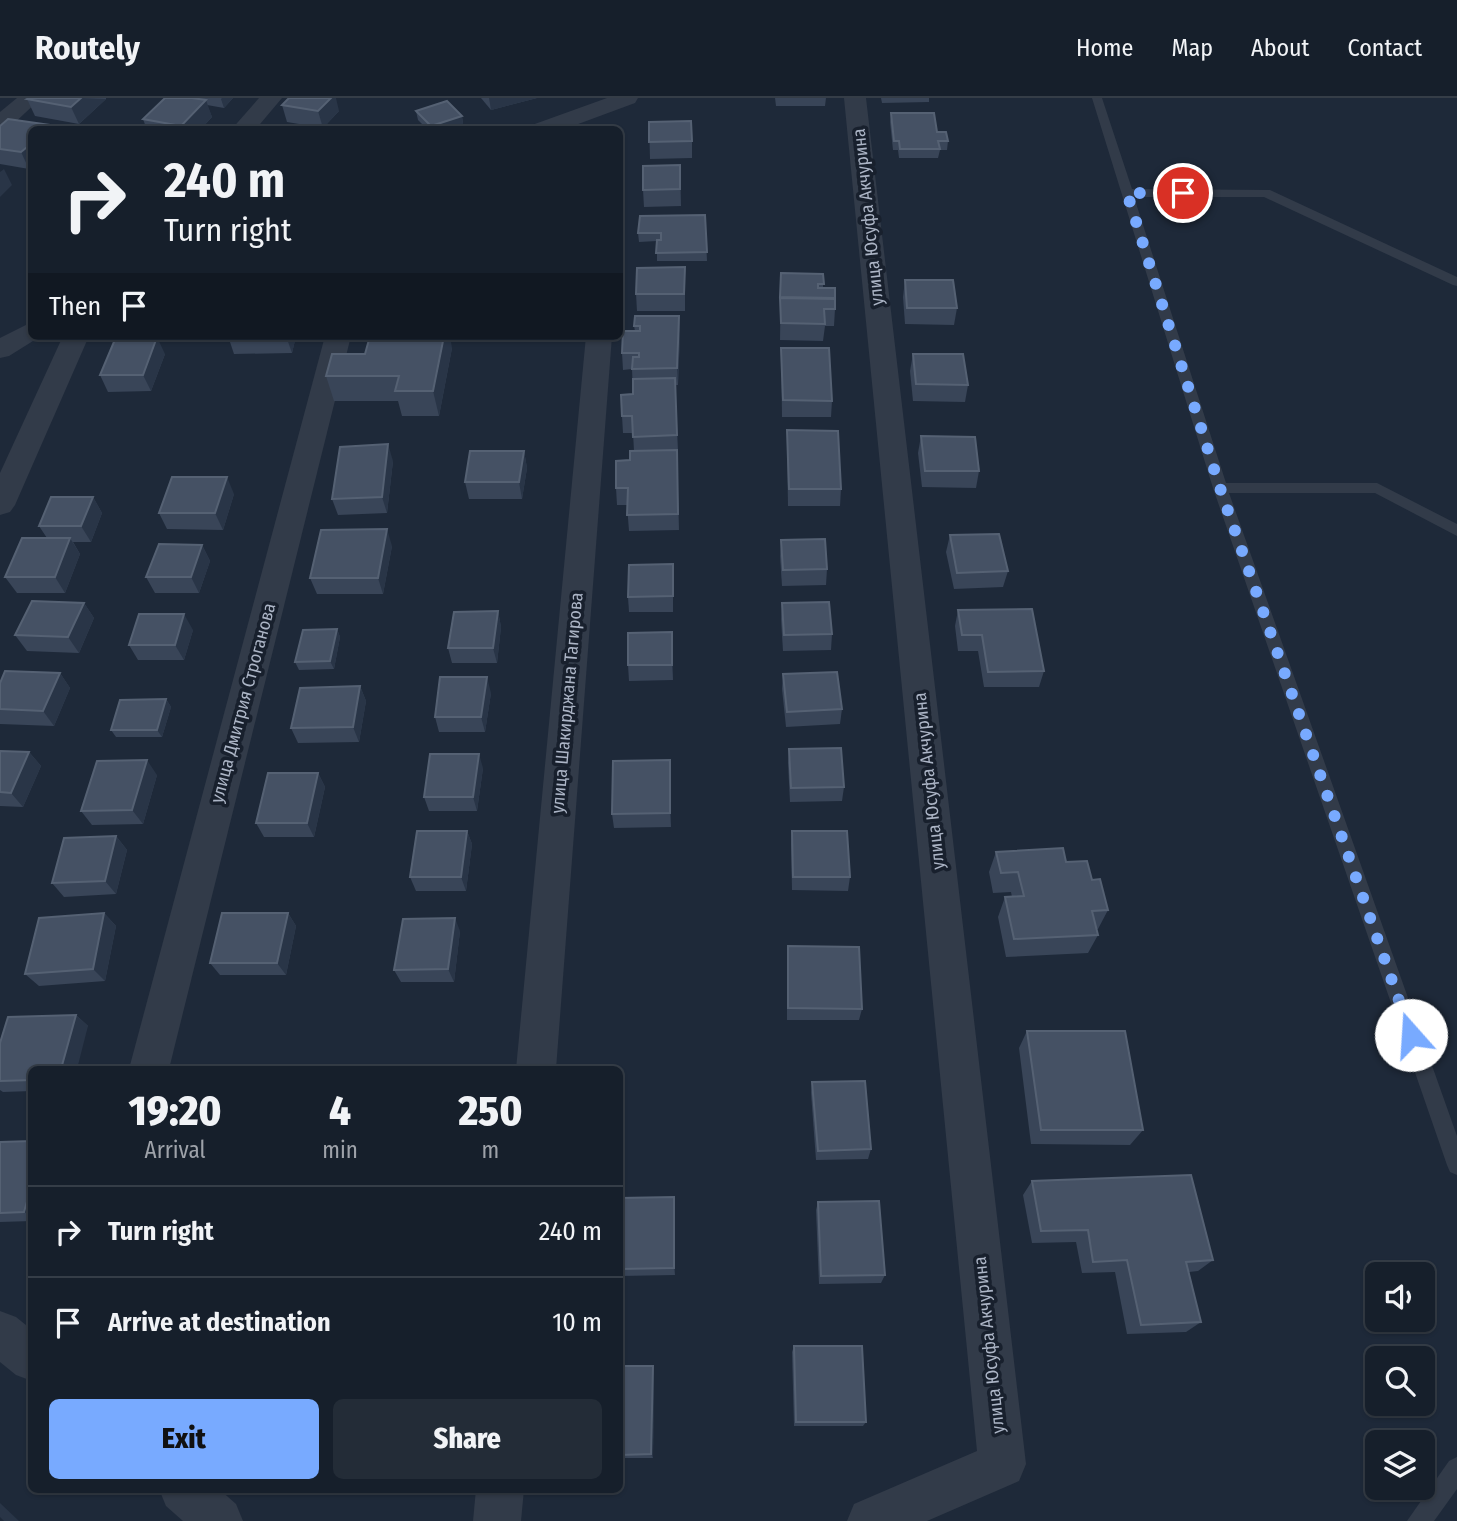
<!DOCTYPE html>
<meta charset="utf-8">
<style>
:root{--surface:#161f2b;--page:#232c37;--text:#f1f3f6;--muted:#9ea2a9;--line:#353d47;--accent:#78aaff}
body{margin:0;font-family:"Fira Sans Condensed",sans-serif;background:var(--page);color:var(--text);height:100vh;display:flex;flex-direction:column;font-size:26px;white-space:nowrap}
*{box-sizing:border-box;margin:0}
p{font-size:23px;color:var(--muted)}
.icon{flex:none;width:38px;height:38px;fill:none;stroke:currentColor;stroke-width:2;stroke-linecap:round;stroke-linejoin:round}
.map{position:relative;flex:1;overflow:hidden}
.side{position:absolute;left:28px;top:968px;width:595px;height:427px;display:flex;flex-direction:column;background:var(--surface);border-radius:10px;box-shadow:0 2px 5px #0004,0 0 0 2px var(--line)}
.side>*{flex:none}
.top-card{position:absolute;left:28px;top:28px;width:595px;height:214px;border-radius:10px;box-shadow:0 2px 5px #0004,0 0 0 2px var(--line);background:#161f2b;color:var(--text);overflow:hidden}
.buttons{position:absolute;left:1365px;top:1164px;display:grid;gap:14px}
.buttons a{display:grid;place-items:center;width:70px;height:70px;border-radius:10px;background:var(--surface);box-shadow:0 2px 5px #0004,0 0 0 2px var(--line);font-size:35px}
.pin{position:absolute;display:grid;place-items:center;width:60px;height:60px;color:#fff;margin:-30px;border:4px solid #fff;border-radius:50%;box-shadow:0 2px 7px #0007}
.me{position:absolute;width:77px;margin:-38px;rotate:341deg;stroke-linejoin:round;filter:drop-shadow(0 0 5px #0008)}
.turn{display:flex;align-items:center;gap:24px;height:147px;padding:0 21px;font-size:32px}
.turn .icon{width:91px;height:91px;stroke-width:2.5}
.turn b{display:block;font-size:49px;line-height:60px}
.then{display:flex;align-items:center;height:66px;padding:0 21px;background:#0003;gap:14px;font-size:26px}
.eta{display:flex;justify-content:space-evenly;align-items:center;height:119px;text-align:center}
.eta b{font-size:42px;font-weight:800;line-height:49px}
.primary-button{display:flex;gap:14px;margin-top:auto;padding:14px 21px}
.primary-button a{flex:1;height:80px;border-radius:10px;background:var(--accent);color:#111;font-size:28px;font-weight:800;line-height:80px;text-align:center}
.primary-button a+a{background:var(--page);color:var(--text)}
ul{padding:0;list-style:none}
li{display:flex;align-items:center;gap:21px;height:91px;padding:0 21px;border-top:2px solid var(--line)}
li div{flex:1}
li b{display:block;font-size:26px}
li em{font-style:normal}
header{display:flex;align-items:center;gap:42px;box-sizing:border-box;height:98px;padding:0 35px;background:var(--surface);border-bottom:2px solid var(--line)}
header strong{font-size:33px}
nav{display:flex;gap:38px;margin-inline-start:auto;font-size:24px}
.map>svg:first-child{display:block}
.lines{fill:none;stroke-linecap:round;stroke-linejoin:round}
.lane{fill:#323b49;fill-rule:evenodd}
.street{fill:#323b49;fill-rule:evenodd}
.wall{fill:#394558}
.shaded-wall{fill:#293547}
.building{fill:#455164;stroke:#556173;stroke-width:2}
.route{stroke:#78aaff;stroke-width:12;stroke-dasharray:0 21.6}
.labels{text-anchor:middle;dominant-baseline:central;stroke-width:7;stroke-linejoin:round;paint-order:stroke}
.street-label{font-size:18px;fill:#acb5c6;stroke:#18202d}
</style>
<header>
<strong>Routely</strong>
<nav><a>Home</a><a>Map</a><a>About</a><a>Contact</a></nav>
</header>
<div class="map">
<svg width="1457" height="1423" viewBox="0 0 1457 1423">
<rect width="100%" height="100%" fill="#1e2939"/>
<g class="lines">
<!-- lane -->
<g class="lane">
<path d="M1092,0h10l30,91 138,1 187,87v9l-4,-1 -189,-88h-130l92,286h151l80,41v12l-82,-43h-146l228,643v39l-7,-3 -3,-7 -234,-677z"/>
<path d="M1457,1359v32l-23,32h-27l42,-60z"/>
</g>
<!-- street -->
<g class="street">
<path d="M17,0h24l-33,31 -8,2v-19z"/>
<path d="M259,0h23l-27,32h-24z"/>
<path d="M607,0h31l-3,5 -73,27h-33l3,-5z"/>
<path d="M844,0h22l160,1366 -7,17 -92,40h-80l7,-17 123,-53z"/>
<path d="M32,224v14h9l-32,20 -9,2v-20z"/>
<path d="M63,238h26l-74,169 -5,7 -10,3v-42z"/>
<path d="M325,238h26l-182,733h-40z"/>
<path d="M586,238h26l-56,733h-40z"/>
<path d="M0,1213l16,6 16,13v51l-16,-6 -16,-13z"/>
<path d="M159,1391h60l17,15 7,17h-60l-17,-15z"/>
<path d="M476,1391h48l-3,32h-48z"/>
</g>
</g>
<!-- wall -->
<g class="wall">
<path d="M29,0h77v1l-27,25 -44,-8 -8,-17z"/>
<path d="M194,0h39l-9,10 -17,-3 5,12 -12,13h-53l-4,-11z"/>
<path d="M481,0h56l-46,12z"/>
<path d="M775,0h51l-1,8h-49z"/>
<path d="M881,0h48v4l-47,1z"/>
<path d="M282,7l57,6 -16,17 -36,-6z"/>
<path d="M416,13l46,5 1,8 -16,6h-19l-10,-10z"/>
<path d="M891,15l46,19 11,9 -1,9h-7l-2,8h-39l-1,-8h-5l-3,-28z"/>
<path d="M649,24l43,19v17l-42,1z"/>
<path d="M50,27l2,5h-20l-3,39 -29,-5v-38z"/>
<path d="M680,67l1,41 -37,1 -1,-17z"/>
<path d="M705,117l2,46h-50v-20l-18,1 -1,-9z"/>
<path d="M685,169v44h-48l-1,-17z"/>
<path d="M781,175l42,1v14h12v21l-1,17h-9l-2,15 -43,-1z"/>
<path d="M905,182l52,28 -3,17 -49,-1 -2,-27z"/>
<path d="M679,218l1,17 -2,52h-3l3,66h-1l2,79 -50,1 -2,-26h-10l-1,-17 14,-28 4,-9 -1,-18h-10l-1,-17 11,-22 -1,-25 -9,1 -1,-17 13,-22 -1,-5z"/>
<path d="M228,238h68l-4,17 -58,1z"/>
<path d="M452,250l-13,68h-37l-4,-15h-64l-8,-25 39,-22z"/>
<path d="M781,250l51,53 -1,16h-49z"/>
<path d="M165,256l-14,37 -43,1 -8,-17z"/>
<path d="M913,256l55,31 -3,17 -52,-1 -3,-30z"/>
<path d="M787,332l54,59 -1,17h-52l-1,-59z"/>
<path d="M921,338l58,35 -3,17 -54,-1 -4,-34z"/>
<path d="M524,353l3,17 -5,31h-53l-4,-17z"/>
<path d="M393,363l-6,52 -49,2 -6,-16z"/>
<path d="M234,396l-11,36 -56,-1 -8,-16z"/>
<path d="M93,399l9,16 -11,29h-18l7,12 -15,39h-48l-12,-16 42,-39 -8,-12z"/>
<path d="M950,437l58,36 -5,16 -49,2 -8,-37z"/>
<path d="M781,442l46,29 -1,16 -44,1 -2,-30z"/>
<path d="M202,447l8,16 -11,32h-44l-9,-16z"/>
<path d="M392,448l-9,48h-66l-7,-16z"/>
<path d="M673,466v48h-44l-1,-15z"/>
<path d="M84,505l10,15 -15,35 -52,-2 -12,-16z"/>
<path d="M782,505l50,31 -1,16 -48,1 -2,-32z"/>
<path d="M958,512l86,61 -5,16h-55l-6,-36h-20l-3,-25z"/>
<path d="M498,513l3,16 -4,36h-45l-4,-15z"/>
<path d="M337,531l3,8 -6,32 -35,1 -4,-8z"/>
<path d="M193,532l-9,30h-46l-9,-15z"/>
<path d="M673,550v32l-44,1 -1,-16z"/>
<path d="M60,575l10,15 -16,38 -54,-2v-41z"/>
<path d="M783,576l59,35 -2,15 -54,3 -4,-38z"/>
<path d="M360,588l6,15 -7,41 -61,1 -7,-15z"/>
<path d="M491,595l-6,39h-46l-4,-15z"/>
<path d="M166,601l5,8 -9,30h-46l-5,-7z"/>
<path d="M789,651l55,38 -2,14 -52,1 -2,-39z"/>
<path d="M0,653l29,1 12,14 -18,41 -23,-1z"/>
<path d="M483,670l-6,43h-48l-5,-14z"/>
<path d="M318,675l7,14 -11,50h-50l-8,-14z"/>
<path d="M671,676v53l-57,1 -2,-14z"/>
<path d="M157,677l-14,49 -51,1 -11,-14z"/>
<path d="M467,733l5,13 -6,47h-50l-6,-14z"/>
<path d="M792,733l58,46 -2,14 -56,-1 -1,-46z"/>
<path d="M116,738l11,14 -11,44 -52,3 -12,-14z"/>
<path d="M996,754l70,10 26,18 16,30 -10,19h-2l2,6 -10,18 -82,4 -8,-40 7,-20h7l-1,-5 -18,1 -4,-21z"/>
<path d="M104,815l12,13 -11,55 -66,5 -14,-12z"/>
<path d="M288,815l8,13 -10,49h-66l-10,-12z"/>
<path d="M460,833l-6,51h-53l-7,-12z"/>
<path d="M788,848l74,63 -3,11h-72v-61z"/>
<path d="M76,917l12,11 -56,43v22l-29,1 -3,-2v-47z"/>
<path d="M1027,933l116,99 -13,15 -99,-1 -12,-96z"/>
<path d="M812,984l59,67 -3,10 -52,1 -5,-67z"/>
<path d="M32,1043v80l-32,1v-80z"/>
<path d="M1032,1083l181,79 -15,11 -9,1 12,50 -15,10 -59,2 -12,-62 -33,1 -6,-31 -44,1 -9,-48z"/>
<path d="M620,1100l55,8v69l-55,1z"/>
<path d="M818,1104l67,73 -4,8 -62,1 -3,-74z"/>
<path d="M794,1248l72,76 -3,4h-69l-2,-74z"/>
<path d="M620,1268l34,5 -1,87h-33z"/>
</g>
<!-- shaded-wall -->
<g class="shaded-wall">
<path d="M81,0l25,1 -27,25 -8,-17z"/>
<path d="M222,0h11l-9,10 -3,-9z"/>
<path d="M331,0h5l3,13 -16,17 -5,-17z"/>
<path d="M489,0h48l-46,12z"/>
<path d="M206,2l6,17 -12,13h-18l-1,-4z"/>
<path d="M462,18l1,8 -16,6h-15l-1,-4z"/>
<path d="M32,45v24l-3,2 -8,-17z"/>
<path d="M4,71l8,16 -12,12v-25z"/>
<path d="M679,218l1,17 -2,52 -1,-17z"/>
<path d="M286,238h10l-4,17z"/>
<path d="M444,238h6l2,12 -13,68 -6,-25z"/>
<path d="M157,239l8,17 -14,37 -8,-16z"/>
<path d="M388,346l5,17 -6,52 -5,-16z"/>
<path d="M524,353l3,17 -5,31 -3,-17z"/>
<path d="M227,379l7,17 -11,36 -8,-17z"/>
<path d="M93,399l9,16 -11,29 -10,-16z"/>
<path d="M387,431l5,17 -9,48 -5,-16z"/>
<path d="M70,440l10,16 -15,39 -10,-16z"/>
<path d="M202,447l8,16 -11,32 -8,-16z"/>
<path d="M84,505l10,15 -15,35 -11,-16z"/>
<path d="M498,513l3,16 -4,36 -4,-15z"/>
<path d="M184,516l9,16 -9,30 -9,-15z"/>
<path d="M337,531l3,8 -6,32 -4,-8z"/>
<path d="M672,534l1,16v32l-1,-15z"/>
<path d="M60,575l10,15 -16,38 -11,-15z"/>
<path d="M487,579l4,16 -6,39 -4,-15z"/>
<path d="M360,588l6,15 -7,41 -6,-15z"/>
<path d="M166,601l5,8 -9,30 -5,-7z"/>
<path d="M29,654l12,14 -18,41 -12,-14z"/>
<path d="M479,656l4,14 -6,43 -4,-14z"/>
<path d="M147,662l10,15 -14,49 -11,-14z"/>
<path d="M670,662l1,14v53l-1,-14z"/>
<path d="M318,675l7,14 -11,50 -7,-14z"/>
<path d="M467,733l5,13 -6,47 -5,-14z"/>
<path d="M116,738l11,14 -11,44 -11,-13z"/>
<path d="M104,815l12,13 -11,55 -12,-12z"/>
<path d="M288,815l8,13 -10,49 -9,-12z"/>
<path d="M455,820l5,13 -6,51 -6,-13z"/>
<path d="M76,917l12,11 -11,43h-16z"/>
<path d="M32,1086v32l-8,-4z"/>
<path d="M674,1099l1,9v69l-1,-7z"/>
<path d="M653,1268l1,5 -1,87 -2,-4z"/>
<path d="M0,1405l19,18h-15l-4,-4z"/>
</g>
<!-- building -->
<g class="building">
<path d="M29,0h52l-10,9 -44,-8z"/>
<path d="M165,0h27l14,2 -25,26 -38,-7z"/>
<path d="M289,0h42l-13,13 -36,-6z"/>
<path d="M447,3l15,15 -31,10 -15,-15z"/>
<path d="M891,15h43l3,19h9l2,9h-10l2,8h-40l-1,-8h-5z"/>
<path d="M8,21l42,6 -5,5h-13v13l-11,9 -21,-3v-23z"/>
<path d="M691,23l1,20 -43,1v-20z"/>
<path d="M680,67v24l-37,1v-24z"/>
<path d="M705,117l2,37 -51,1 1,-13h4v-7h-23l2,-17z"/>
<path d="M685,169l-1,27h-48l1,-26z"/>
<path d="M781,175l42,1 1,10h-6v4h17v10l-55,-1z"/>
<path d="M905,182h48l4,28h-50z"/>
<path d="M780,200l55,1v10h-11l1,15 -44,-1z"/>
<path d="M635,218h44l-2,52 -45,1 1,-12h6v-4h-17l1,-22h17v-5h-6z"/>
<path d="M228,238h58l-59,1z"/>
<path d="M370,238h74l-11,55h-38l4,-15h-73l6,-22h33z"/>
<path d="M116,239h41l-14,38h-43z"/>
<path d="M781,250h48l3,53 -49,-1z"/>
<path d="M913,256h50l5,31 -52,-1z"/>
<path d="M675,280l2,57 -44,2 -1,-21h-10l-1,-21 12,-1v-15z"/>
<path d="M787,332l51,1 3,58h-52z"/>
<path d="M921,338l54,1 4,34h-54z"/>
<path d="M388,346l-6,53 -50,2 8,-52z"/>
<path d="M677,352l1,64 -51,1 1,-27h-12v-27l14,-1v-9z"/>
<path d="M470,353h54l-5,31h-54z"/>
<path d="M172,379h55l-12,36h-56z"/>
<path d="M51,399h42l-12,29h-42z"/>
<path d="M387,431l-9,49h-68l11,-48z"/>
<path d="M999,436l9,37 -51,2 -7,-38z"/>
<path d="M22,440h48l-15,39h-50z"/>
<path d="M825,441l2,30 -44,1 -2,-30z"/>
<path d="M159,446l43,1 -11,32h-45z"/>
<path d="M673,466v32l-45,1 1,-32z"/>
<path d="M32,503l52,2 -16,34 -53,-2z"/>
<path d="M829,504l3,32 -48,1 -2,-32z"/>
<path d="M1032,511l12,62 -56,1 -6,-37h-20l-4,-25z"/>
<path d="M498,513l-5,37h-45l6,-36z"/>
<path d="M139,516h45l-9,31h-46z"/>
<path d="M337,531l-7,32 -35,1 8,-32z"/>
<path d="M672,534v33h-44v-32z"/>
<path d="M5,573l55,2 -17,38 -43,-2v-26z"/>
<path d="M837,574l5,37 -55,3 -4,-38z"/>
<path d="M440,579h47l-6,40h-46z"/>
<path d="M360,588l-7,41 -62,1 9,-40z"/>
<path d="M166,601l-9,31h-46l9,-30z"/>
<path d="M841,650l3,39 -53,1 -2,-39z"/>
<path d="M0,653l29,1 -18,41 -11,-1z"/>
<path d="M430,656h49l-6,43h-49z"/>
<path d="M147,662l-15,50 -51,1 16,-50z"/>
<path d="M670,662v53l-58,1 1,-53z"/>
<path d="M268,675h50l-11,50h-51z"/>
<path d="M417,733h50l-6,46h-51z"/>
<path d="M792,733h55l3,46h-57z"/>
<path d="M116,738l-11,45 -53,2 12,-45z"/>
<path d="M1063,750l3,14 21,-1 5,19 8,-1 8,31 -16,1 6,24 -84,4 -9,-42 19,-1 -6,-24 -17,1 -5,-21z"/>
<path d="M104,815l-11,56 -68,5 14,-56z"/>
<path d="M222,815h66l-11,50h-67z"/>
<path d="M455,820l-7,51 -54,1 9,-51z"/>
<path d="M788,848l71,1 3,62 -74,-1z"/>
<path d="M76,917l-15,54h-29v11l-32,1v-38l8,-26z"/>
<path d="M1027,933h98l18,99h-102z"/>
<path d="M865,983l6,68 -53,2 -6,-69z"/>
<path d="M32,1043v43l-8,28 -24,1v-71z"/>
<path d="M1191,1077l22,85 -27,2 15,60 -60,3 -14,-65 -34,2 -5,-32 -47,1 -9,-50z"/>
<path d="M674,1099v71l-54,1v-71z"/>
<path d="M879,1103l6,74 -64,1 -3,-74z"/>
<path d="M794,1248h68l4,76h-70z"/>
<path d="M620,1268h33l-2,88 -31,1z"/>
</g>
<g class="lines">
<!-- route -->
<path class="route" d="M1183,95h-56l93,295 191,547"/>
</g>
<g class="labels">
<!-- street labels -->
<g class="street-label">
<text transform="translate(868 119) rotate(-96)">улица Юсуфа Акчурина</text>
<text transform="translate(243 605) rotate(-75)">улица Дмитрия Строганова</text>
<text transform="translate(567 605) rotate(-85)">улица Шакирджана Тагирова</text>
<text transform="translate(929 683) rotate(-96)">улица Юсуфа Акчурина</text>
<text transform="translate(989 1247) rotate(-96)">улица Юсуфа Акчурина</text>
</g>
</g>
</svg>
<div class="buttons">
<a><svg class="icon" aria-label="sound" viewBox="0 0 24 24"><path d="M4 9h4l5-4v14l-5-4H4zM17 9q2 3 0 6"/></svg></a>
<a><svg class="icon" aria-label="search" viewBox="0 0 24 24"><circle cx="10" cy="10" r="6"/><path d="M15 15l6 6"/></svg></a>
<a><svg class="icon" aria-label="layers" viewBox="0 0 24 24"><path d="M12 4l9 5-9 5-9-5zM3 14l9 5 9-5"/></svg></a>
</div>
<div class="pin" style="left:1183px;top:95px;background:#d93025"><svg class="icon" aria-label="arrive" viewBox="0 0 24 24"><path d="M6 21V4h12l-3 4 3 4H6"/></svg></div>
<svg class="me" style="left:1411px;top:937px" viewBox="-20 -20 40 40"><circle r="19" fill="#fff"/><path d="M0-13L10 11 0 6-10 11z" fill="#78aaff"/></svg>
<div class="top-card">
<div class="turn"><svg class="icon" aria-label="right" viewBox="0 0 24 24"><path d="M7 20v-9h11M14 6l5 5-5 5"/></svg><div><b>240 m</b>Turn right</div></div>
<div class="then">Then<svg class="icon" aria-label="arrive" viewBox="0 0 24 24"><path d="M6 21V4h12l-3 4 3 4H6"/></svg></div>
</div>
<section class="side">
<div class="eta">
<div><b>19:20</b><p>Arrival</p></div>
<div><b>4</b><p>min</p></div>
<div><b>250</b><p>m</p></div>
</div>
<ul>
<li><svg class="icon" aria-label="right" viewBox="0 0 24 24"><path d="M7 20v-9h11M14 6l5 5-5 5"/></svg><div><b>Turn right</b></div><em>240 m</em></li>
<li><svg class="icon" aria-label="arrive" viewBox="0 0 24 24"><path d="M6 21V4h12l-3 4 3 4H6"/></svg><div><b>Arrive at destination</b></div><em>10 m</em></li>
</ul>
<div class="primary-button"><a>Exit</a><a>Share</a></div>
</section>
</div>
